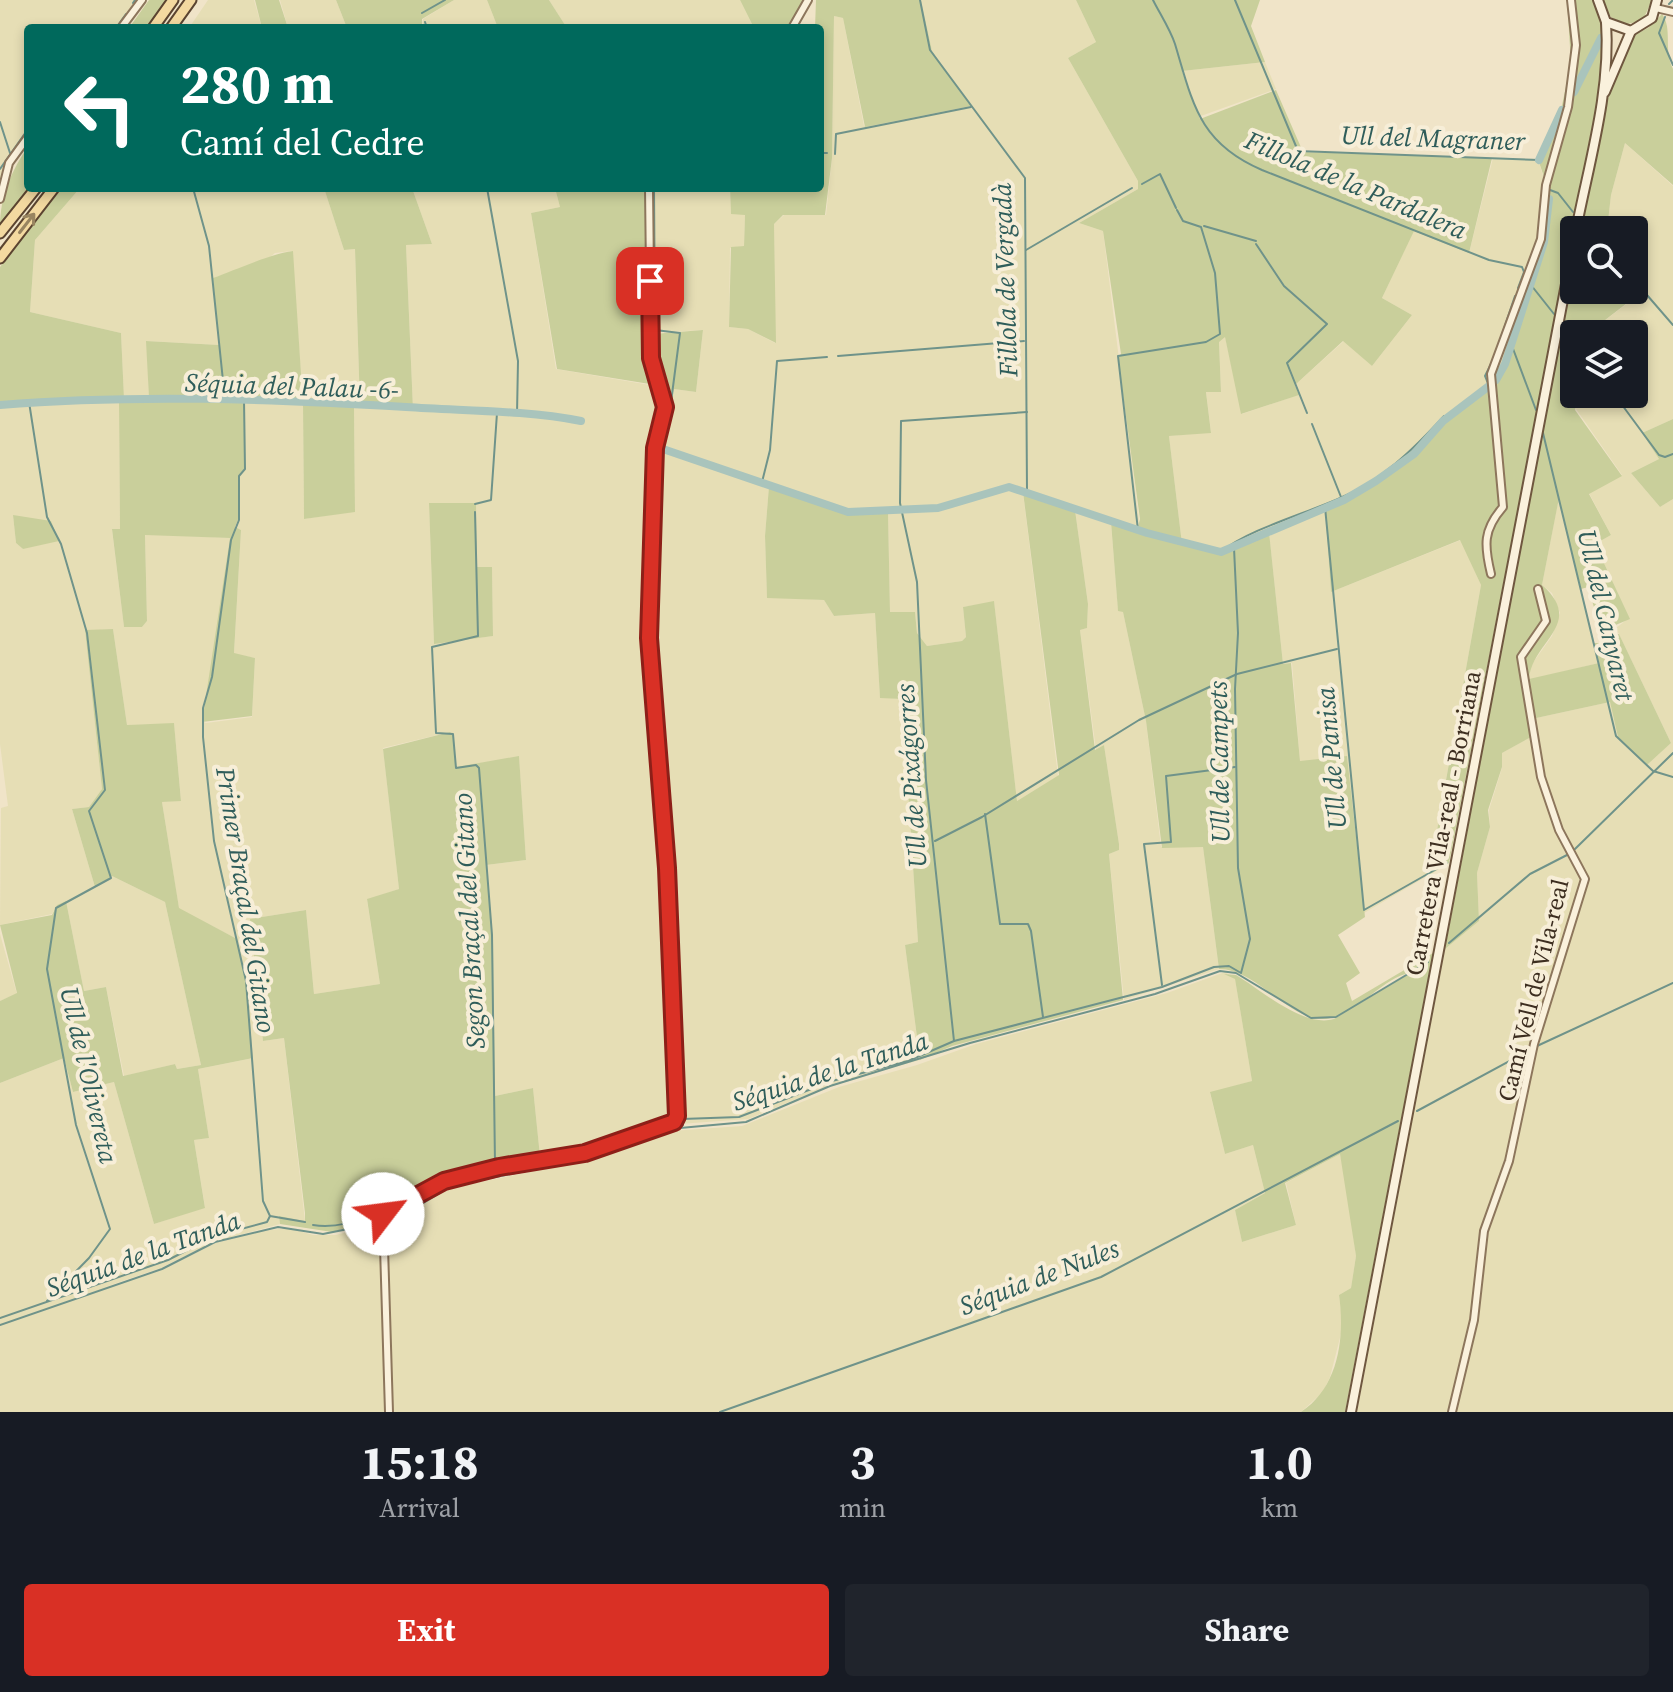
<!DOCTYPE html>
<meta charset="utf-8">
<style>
:root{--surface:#171b24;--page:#20242c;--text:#f1f3f6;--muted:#9ea1a6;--accent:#d93025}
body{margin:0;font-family:"Source Serif 4",serif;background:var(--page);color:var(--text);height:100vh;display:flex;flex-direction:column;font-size:30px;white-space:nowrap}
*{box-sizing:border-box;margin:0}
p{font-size:26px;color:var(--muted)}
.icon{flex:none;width:44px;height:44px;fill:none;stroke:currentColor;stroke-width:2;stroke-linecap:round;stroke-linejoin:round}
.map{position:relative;height:1412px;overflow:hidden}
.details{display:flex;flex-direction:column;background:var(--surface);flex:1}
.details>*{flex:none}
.guide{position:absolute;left:24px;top:24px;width:800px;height:168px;border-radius:8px;box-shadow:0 4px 12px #0003;background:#00695c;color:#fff;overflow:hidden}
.fabs{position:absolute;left:1560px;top:216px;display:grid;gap:16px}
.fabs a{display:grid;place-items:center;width:88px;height:88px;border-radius:8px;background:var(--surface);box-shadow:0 4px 12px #0003;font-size:40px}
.pin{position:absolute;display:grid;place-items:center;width:68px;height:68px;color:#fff;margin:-34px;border-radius:16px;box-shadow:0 4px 12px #0006}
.me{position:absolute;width:88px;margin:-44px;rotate:60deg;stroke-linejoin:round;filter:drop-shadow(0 0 6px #0008)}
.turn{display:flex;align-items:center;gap:28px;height:168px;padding:0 24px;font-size:36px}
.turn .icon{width:104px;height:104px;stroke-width:2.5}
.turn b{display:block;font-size:56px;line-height:68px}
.eta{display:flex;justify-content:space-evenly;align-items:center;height:136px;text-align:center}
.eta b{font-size:48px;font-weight:700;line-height:56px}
.cta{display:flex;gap:16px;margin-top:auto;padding:16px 24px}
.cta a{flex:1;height:92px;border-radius:8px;background:var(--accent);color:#fff;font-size:32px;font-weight:700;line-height:92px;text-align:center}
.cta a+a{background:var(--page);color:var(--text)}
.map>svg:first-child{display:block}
.farmland{fill:#e6deb5;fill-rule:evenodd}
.green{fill:#c9cf9b}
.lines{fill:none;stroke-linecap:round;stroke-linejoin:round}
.stream{stroke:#6f938a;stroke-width:2}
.canal{stroke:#a9c4bc;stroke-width:8}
.street-casing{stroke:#8d765c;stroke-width:10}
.secondary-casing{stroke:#6f573f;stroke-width:12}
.primary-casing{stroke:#5b4430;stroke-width:13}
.street{stroke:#faf1dc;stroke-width:6}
.secondary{stroke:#faf1dc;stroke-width:8}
.primary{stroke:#f3d9a0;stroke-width:9}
.oneway{stroke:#988460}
.route-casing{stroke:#8d1f18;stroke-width:20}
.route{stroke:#d93025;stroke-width:14}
.labels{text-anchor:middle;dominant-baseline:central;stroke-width:8;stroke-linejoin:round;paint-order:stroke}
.street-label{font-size:24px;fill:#3d2e20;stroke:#f7eed8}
.water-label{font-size:26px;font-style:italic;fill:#2f5d5a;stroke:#f7eed8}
</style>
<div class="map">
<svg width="1673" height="1412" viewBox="0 0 1673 1412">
<rect width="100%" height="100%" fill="#f0e4c8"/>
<!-- farmland -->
<g class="farmland">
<path d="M0,0h140l-21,28h-91v107l-20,27 -8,28z"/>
<path d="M208,0h46l8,28h-73z"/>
<path d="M280,0h56l11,28h-59z"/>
<path d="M454,0h33l11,28h-75v-9z"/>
<path d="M549,0h191l14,28h-187z"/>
<path d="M921,0h155l20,42 -28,16 70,123v8l-59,34 24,8 36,288 -1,12 -27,-8 7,87 5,2 23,109 15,126h42l16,122 -95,31 -15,-146 10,-4v-6l-15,-99 -8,5 -16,-120 7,-2 1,-24 -13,-94 -52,-17 35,283 -41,25 -23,-199 -31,5 3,30 -4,4 -35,5 -10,-13 -2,-20h-25l-2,-101 -40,1 -79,-27 -4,50 2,61 57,3 10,16 41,-3 5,84 22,2 16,243 -13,3 15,115 -85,23 -87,36 -69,5 -96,35 -42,7 -8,-78 -38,8 -2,-158 -7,-73 40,-5 -7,-103 -63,10 -3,-33 -3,-2 -67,16 16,141 -32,11 13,84 -66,10 -8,-84 -56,9 13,122 21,-3 21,183 -26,-5 1,8 -67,18 -52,26 -56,19 57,-17 53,-27 47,-12 27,-3 24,7h23l47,-12 6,189h-389v-329l64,-25 9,34 41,-10 40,142 51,-17 -11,-67 15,-2 -11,-69 55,-11 -7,-78 -9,-41 -58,-30 -17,-107 19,-2 -7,-76 -47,1 -14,-96 -28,2 17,158 -13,18 -17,2 23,78 17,-11 53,26 36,163 -24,4 -2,-5 -51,12 -18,-89 -22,4 -18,-90 -9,4 -5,9 -52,11 1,-117 7,-2 -8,-62v-338l119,-5 1,128 -8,1 12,97h18l5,-6 -2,-87 85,4 -19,138 -9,33v12l4,2 46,-6 3,-59 -21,-4 7,-124 -6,-2 3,-8v-44l7,-7 -1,-67 59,1 -11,-152 -17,2 -11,9 -50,16 5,67 -72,-4 2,57h-25l-3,-65 -91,-21 5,-72 45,-52h244l20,62 11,-1 5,157 53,3 -7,-164 26,-1 -20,-56h143l5,19 -29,6 25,156 106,18 6,20h3l3,-18 22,3 7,-62 -50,3 -1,-145h78l1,25 14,1 -1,32 -14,2 -1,79 19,2 27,14 -1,-119 10,-9h42l6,-57 2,-142 9,2 21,108 107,-20 -39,-55zM303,404l51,1 1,106 -51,8zM429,503h47l1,65h15l1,68 -59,7zM13,515l7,3 31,4 -28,27 -7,-6z"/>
<path d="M1265,62l11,27 -78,28 -16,-46z"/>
<path d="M1625,143l48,43v233l-31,14 17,26 -28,14 29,34 13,-8v913h-316l88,-463 34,-28 -2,-48 13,-46 -1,-17 13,-42v-15l28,-16 -3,-17 83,-18 8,35 29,28 24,-22 -55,-115 13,-10 -34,-74 16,-9 -22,-42 33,-18 -46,-66 4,-15h54v-60h-40l2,-7 48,-36 -10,-12v-49h-27l4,-35z"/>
<path d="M1493,158l45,1 10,34 -4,48 -43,130 -12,15 -45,35 -31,34 -35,26 -53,28 6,83 130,-52 20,45 -52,290 -65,38 -17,-157 -47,6 -8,-99 -9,1 -14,-131 -48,20 -39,-9 -13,-108 42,-4 -5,-41h15l-2,-50 6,-5 17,78 56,-19 -3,-10 49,-44 28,25 40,-51 -30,-17 32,-68 55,23z"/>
<path d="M1559,497l40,166 -70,17 1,-13 22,-31 8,-23 -8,-20 -10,-8z"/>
<path d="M0,934l17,60 -17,7z"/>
<path d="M1225,972l10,6 17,103 -42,12 15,61 28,-9 12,48 -30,17 7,32 54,-17 -10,-42 54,-29 7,34 9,68 -5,32 -12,7 4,31 -13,51 -7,15 -22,20h-908l-8,-190 27,-11 30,-21 141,-29 88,-30 71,-5 97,-39 78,-22 59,-21 191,-51z"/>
</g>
<!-- green -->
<g class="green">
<path d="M149,0h17l-19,28h-18z"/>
<path d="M255,0h24l9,28h-26z"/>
<path d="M336,0h118l-32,19v9h-75z"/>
<path d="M487,0h62l18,28h-69z"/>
<path d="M740,0h66l-16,28h-36z"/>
<path d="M816,0h105l11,51 39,55 -106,21 -22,-109 -9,-2 -2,142 -7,57h-42l-9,9 2,119 -28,-14 -19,-2 2,-80 13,-1 1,-31 -14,-1 -1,-26h90v-160h-5z"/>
<path d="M1076,0h184l-9,26 14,36 -83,9 18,48 76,-29 27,62 189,6 -23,95 -55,-22 -32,67 30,17 -40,51 -29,-25 -48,44 4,10 -58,19 -16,-77 -6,5 2,50h-15l5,41 -42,3 13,108 39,9 48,-21 14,132 8,-1 9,98 47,-5 18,161 -27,18 22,38 -14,10 6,18 81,-48 -88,459h-44c38,-25 44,-75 38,-117l12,-7 5,-32 -16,-102 -55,29 11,42 -54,17 -7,-32 30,-17 -12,-48 -28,9 -15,-62 42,-11 -17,-102 -11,-5 12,1c27,16 67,53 98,44l76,-46c-28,4 -54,44 -86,46 -35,2 -67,-50 -105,-50l-16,-122 -41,1 -16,-127 -23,-109 -5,-1 -7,-89 26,9 3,-12 -22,-161 3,-4 -18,-123 -24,-8 59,-34v-8l-70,-123 28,-16z"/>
<path d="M1567,0h26l10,27 -4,64 -150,772 -20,12 52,-290 -21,-45 -129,52 -6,-84 53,-27 36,-26 30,-34 45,-35 12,-15 43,-130 5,-49 -11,-33 23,-49 10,-47z"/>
<path d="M1604,0h48l-9,20 -19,5 -16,-10z"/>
<path d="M1662,14c11,15 1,35 11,55v116l-48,-42 -14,52 -4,35h-26l23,-121 28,-73 16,-8z"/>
<path d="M28,147l2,41 -30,37c0,-28 12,-56 28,-78z"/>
<path d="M62,188h18l-45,52 -5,72 91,21 3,65h25l-3,-57 73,4 -6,-67c22,-8 60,-25 80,-27l10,153 -59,-1v66l-6,7v44l-3,7 6,3 -7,123 21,5 -3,58 -50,6 28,-184 -85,-3 2,86 -5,6h-18l-12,-98h8l-1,-128 -119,5v-139z"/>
<path d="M324,188h88l20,56 -26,1 7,164 -53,-3 -5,-157 -11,1z"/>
<path d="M555,188h70l2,4 6,-4h19l1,146 50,-4 -7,62 -22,-3 -3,18h-3l-6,-21 -105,-17 -26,-156 29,-6z"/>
<path d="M1574,269v21h60v-11l10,11 -48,37 -2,7h-20v60h5l-4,16 47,66 -33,18 22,41 -16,9 35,75 -29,12 -13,-44 -7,2 -22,-91 -17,87c44,39 -10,56 -13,94l70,-16 -5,-20h11l2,-5 12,-4 52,109 -24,22 -29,-28 -8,-35 -83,18 4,17 -29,16v14l-14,43 2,17 -13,46 2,48 -34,28z"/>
<path d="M303,404l51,2 1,106 -51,7z"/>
<path d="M1673,419v80l-13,8 -29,-34 28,-14 -17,-26z"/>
<path d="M769,486l79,27 40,-1 2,100h25l2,21 10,13 35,-5 4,-4 -3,-30 31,-6 23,200 42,-26 -36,-283 52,18 13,94 -1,24 -7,2 15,120 9,-5 15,99v6l-10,4 14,146 -171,46 -32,14 -15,-115 13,-3 -16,-243 -22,-1 -5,-85 -41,3 -10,-16 -57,-2 -2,-62z"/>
<path d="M429,503h47l1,64h15l1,69 -59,8z"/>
<path d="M13,515l38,6 8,20 -36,8 -7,-6z"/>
<path d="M113,629l14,96 47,-2 7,78 -19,1 17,106 58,31 9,41 7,78 -55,11 11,69 -15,2 11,68 -51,16 -40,-142 -41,10 -9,-34 -64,25v-82l17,-8 -17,-68 52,-10 5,-10 9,-4 18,90 22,-4 17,89 52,-12 2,5 24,-4 -36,-163 -53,-26 -17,11 -23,-78 17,-2 13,-18 -17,-159z"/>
<path d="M450,732l3,2 3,33 63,-11 7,104 -40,5 7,73 2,158 38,-8 8,78 -89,18 -47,28 -73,20 -52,-8 -1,-8 26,5v-8l-21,-175 -21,3 -13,-122 56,-9 8,84 66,-10 -13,-85 32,-10 -16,-140z"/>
</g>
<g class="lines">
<!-- stream -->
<g class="stream">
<path d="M920,0l10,50 95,128 2,314"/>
<path d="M1153,0c7,14 17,29 22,44 18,60 24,99 87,126l227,90 33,7 2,5 -6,16"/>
<path d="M1235,0l63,151 241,9"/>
<path d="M133,3l2,-3"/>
<path d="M1669,4l4,-4"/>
<path d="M422,13l23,-13"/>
<path d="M1665,17l-6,16 14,32"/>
<path d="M425,22l2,6"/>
<path d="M116,28l10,-14"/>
<path d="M0,122l10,31"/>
<path d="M820,153h7"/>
<path d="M835,154l1,-20 135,-27"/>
<path d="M0,169l28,-40"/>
<path d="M1142,184l18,-10 16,34"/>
<path d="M193,188l16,58 16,154"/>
<path d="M487,188l31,173 -1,53"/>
<path d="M654,188l1,142 25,3 -9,69 -12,52v102l-6,69 9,137"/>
<path d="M1550,190l8,3 15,19"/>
<path d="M1584,223l6,7"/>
<path d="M1204,226l52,15"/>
<path d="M1256,244l28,42 43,38 -40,39 20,50"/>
<path d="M1026,250l106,-62"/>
<path d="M1634,280l39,45"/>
<path d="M1531,285l23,29"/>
<path d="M1564,329l10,12"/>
<path d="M1512,346l24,64"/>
<path d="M1496,352l19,-56"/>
<path d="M838,356l186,-15"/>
<path d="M1489,386l-4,-10 9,-18"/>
<path d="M1614,394l45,61 6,2 8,-3"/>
<path d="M244,400l1,69 -6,7v44l-8,20 -19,137 -9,31v29l11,104 32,140 17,220 7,15"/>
<path d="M29,402l18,115 14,27 26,89 18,157 -16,21 22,67 -55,30 -9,61 29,156 34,104 -21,29 -42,43"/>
<path d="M1312,424l29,73"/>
<path d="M1543,433l73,303 37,35 20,6"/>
<path d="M762,482l8,-32 7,-89 50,-4"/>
<path d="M475,504l16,-4 6,-87"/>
<path d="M1325,507l39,403 83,-47"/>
<path d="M475,512l3,124 -46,11 4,86 17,1 3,34 20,-3 3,3 13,167 3,229"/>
<path d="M1138,530l-20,-174 88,-14 14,-8 -5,-61 -14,-46 -18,-6 -6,-11"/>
<path d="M1221,552c26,-22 83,-38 117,-53 43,-18 75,-49 106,-83"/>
<path d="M985,814l15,110h28l3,7 12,86"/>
<path d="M935,841l47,-24 157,-97 98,-46 100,-25"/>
<path d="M1575,849l98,-96"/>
<path d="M669,856l2,41"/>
<path d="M1449,943l81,-69 37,-19"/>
<path d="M1162,985l-18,-141 27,-2 -5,-66 69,-9"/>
<path d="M954,1041l-28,-261 -9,-198 -17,-79 1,-82 126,-9"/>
<path d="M1537,1046l136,-63"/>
<path d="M678,1076l5,49"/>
<path d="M1417,1111l115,-62"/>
<path d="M682,1119l57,-2 93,-36 76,-20 46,-20 208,-54 52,-20 15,-1 12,7 9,-34 -12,-71 -3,-179 3,-56 -4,-85"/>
<path d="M429,1183l88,-23"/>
<path d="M313,1225c37,6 75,-17 106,-36"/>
<path d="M0,1318l168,-58 47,-24 52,-14 3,-6 35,6"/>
<path d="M0,1325l162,-56 53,-27 63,-15 45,7 60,-12 29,-12 41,-25 131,-25 85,-31 77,-7 84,-36 140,-43 185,-49 65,-23 16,2 75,45 25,-1 92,-55"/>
<path d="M720,1412l381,-135 297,-156"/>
</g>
<!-- canal -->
<g class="canal">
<path d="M1574,92l27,-54"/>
<path d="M1539,160l23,-50"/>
<path d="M1496,380l9,-16 39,-122 5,-43"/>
<path d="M0,405c134,-11 272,-6 406,2 58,4 118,3 175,14"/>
<path d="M660,448l188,64 90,-4 71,-21 138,46 74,19 123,-52 32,-19 38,-27 29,-33 46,-35"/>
</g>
<!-- street casing -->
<g class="street-casing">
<g id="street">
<path d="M1656,8l17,4"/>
<path d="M121,28l21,-28"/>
<path d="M792,28l16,-28"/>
<path d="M0,199l9,-36 19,-26"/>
<path d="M1491,574c-7,-29 -8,-44 12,-67l-12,-133 50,-135 5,-54 22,-78 8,-62 -5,-45"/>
<path d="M389,1412l-6,-198 61,-33 55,-14 86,-14 89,-31 3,-6 -10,-248 -18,-230 6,-190 10,-41 -14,-49 -2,-170"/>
<path d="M1452,1412l22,-92 10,-89 25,-70 25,-117 51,-165 -26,-49 -18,-53 -20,-120 25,-36 -8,-32"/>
</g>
</g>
<!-- secondary casing -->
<g class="secondary-casing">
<g id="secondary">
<path d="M1598,0l8,22 25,9 21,-13 5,-18"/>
<path d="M1605,92l26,-61"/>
<path d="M1576,230c13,-67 35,-140 30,-208"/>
<path d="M1351,1412l223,-1170"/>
</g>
</g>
<!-- primary casing -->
<g class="primary-casing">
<g id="primary">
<path d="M153,28l20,-28"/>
<path d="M171,28l20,-28"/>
<path d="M0,233l36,-45"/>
<path d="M0,258l54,-70"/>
</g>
</g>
<!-- street -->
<use href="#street" class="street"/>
<!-- secondary -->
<use href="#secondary" class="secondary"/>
<!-- primary -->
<use href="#primary" class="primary"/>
</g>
<!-- one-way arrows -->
<defs><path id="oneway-shaft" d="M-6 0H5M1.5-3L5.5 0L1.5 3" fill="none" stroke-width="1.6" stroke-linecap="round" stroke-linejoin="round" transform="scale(2)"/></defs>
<use class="oneway" href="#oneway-shaft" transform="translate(27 223) rotate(-52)"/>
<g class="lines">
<!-- route casing -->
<g class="route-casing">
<path id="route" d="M383,1214l61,-33 55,-14 86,-14 89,-31 3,-6 -10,-248 -18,-230 6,-190 10,-41 -14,-49 -1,-77"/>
</g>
<!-- route -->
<use href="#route" class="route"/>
</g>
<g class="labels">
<!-- street labels -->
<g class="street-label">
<text transform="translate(1443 823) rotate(-79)">Carretera Vila-real - Borriana</text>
<text transform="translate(1533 990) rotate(-76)">Camí Vell de Vila-real</text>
</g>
<!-- water labels -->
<g class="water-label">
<text transform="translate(1433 138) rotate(2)">Ull del Magraner</text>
<text transform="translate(1356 185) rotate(23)">Fillola de la Pardalera</text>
<text transform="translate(1005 280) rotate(-92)">Fillola de Vergadà</text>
<text transform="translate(292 386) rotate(2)">Séquia del Palau -6-</text>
<text transform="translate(1606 615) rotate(77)">Ull del Canyaret</text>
<text transform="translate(1331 758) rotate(-95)">Ull de Panisa</text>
<text transform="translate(1219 762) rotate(-91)">Ull de Campets</text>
<text transform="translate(911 776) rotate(-94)">Ull de Pixágorres</text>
<text transform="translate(246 900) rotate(81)">Primer Braçal del Gitano</text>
<text transform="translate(469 921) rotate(-93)">Segon Braçal del Gitano</text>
<text transform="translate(830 1071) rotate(-18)">Séquia de la Tanda</text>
<text transform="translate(89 1075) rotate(77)">Ull de l'Olivereta</text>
<text transform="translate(143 1254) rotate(-20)">Séquia de la Tanda</text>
<text transform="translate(1039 1277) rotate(-21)">Séquia de Nules</text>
</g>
</g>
</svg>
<div class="fabs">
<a><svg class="icon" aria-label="search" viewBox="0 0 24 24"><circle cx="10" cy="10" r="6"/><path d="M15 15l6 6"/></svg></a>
<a><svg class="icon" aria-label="layers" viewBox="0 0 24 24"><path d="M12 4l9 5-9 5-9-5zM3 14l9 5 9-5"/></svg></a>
</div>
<div class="pin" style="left:650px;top:281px;background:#d93025"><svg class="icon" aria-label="arrive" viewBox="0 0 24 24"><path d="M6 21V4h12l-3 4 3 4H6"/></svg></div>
<svg class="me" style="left:383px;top:1214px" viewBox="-20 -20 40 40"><circle r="19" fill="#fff"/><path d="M0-13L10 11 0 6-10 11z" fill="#d93025"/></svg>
<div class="guide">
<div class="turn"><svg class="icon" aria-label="left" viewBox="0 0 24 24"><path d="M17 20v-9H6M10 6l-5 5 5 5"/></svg><div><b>280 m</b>Camí del Cedre</div></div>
</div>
</div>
<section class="details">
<div class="eta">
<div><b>15:18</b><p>Arrival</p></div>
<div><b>3</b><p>min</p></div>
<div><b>1.0</b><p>km</p></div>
</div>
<div class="cta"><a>Exit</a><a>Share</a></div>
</section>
